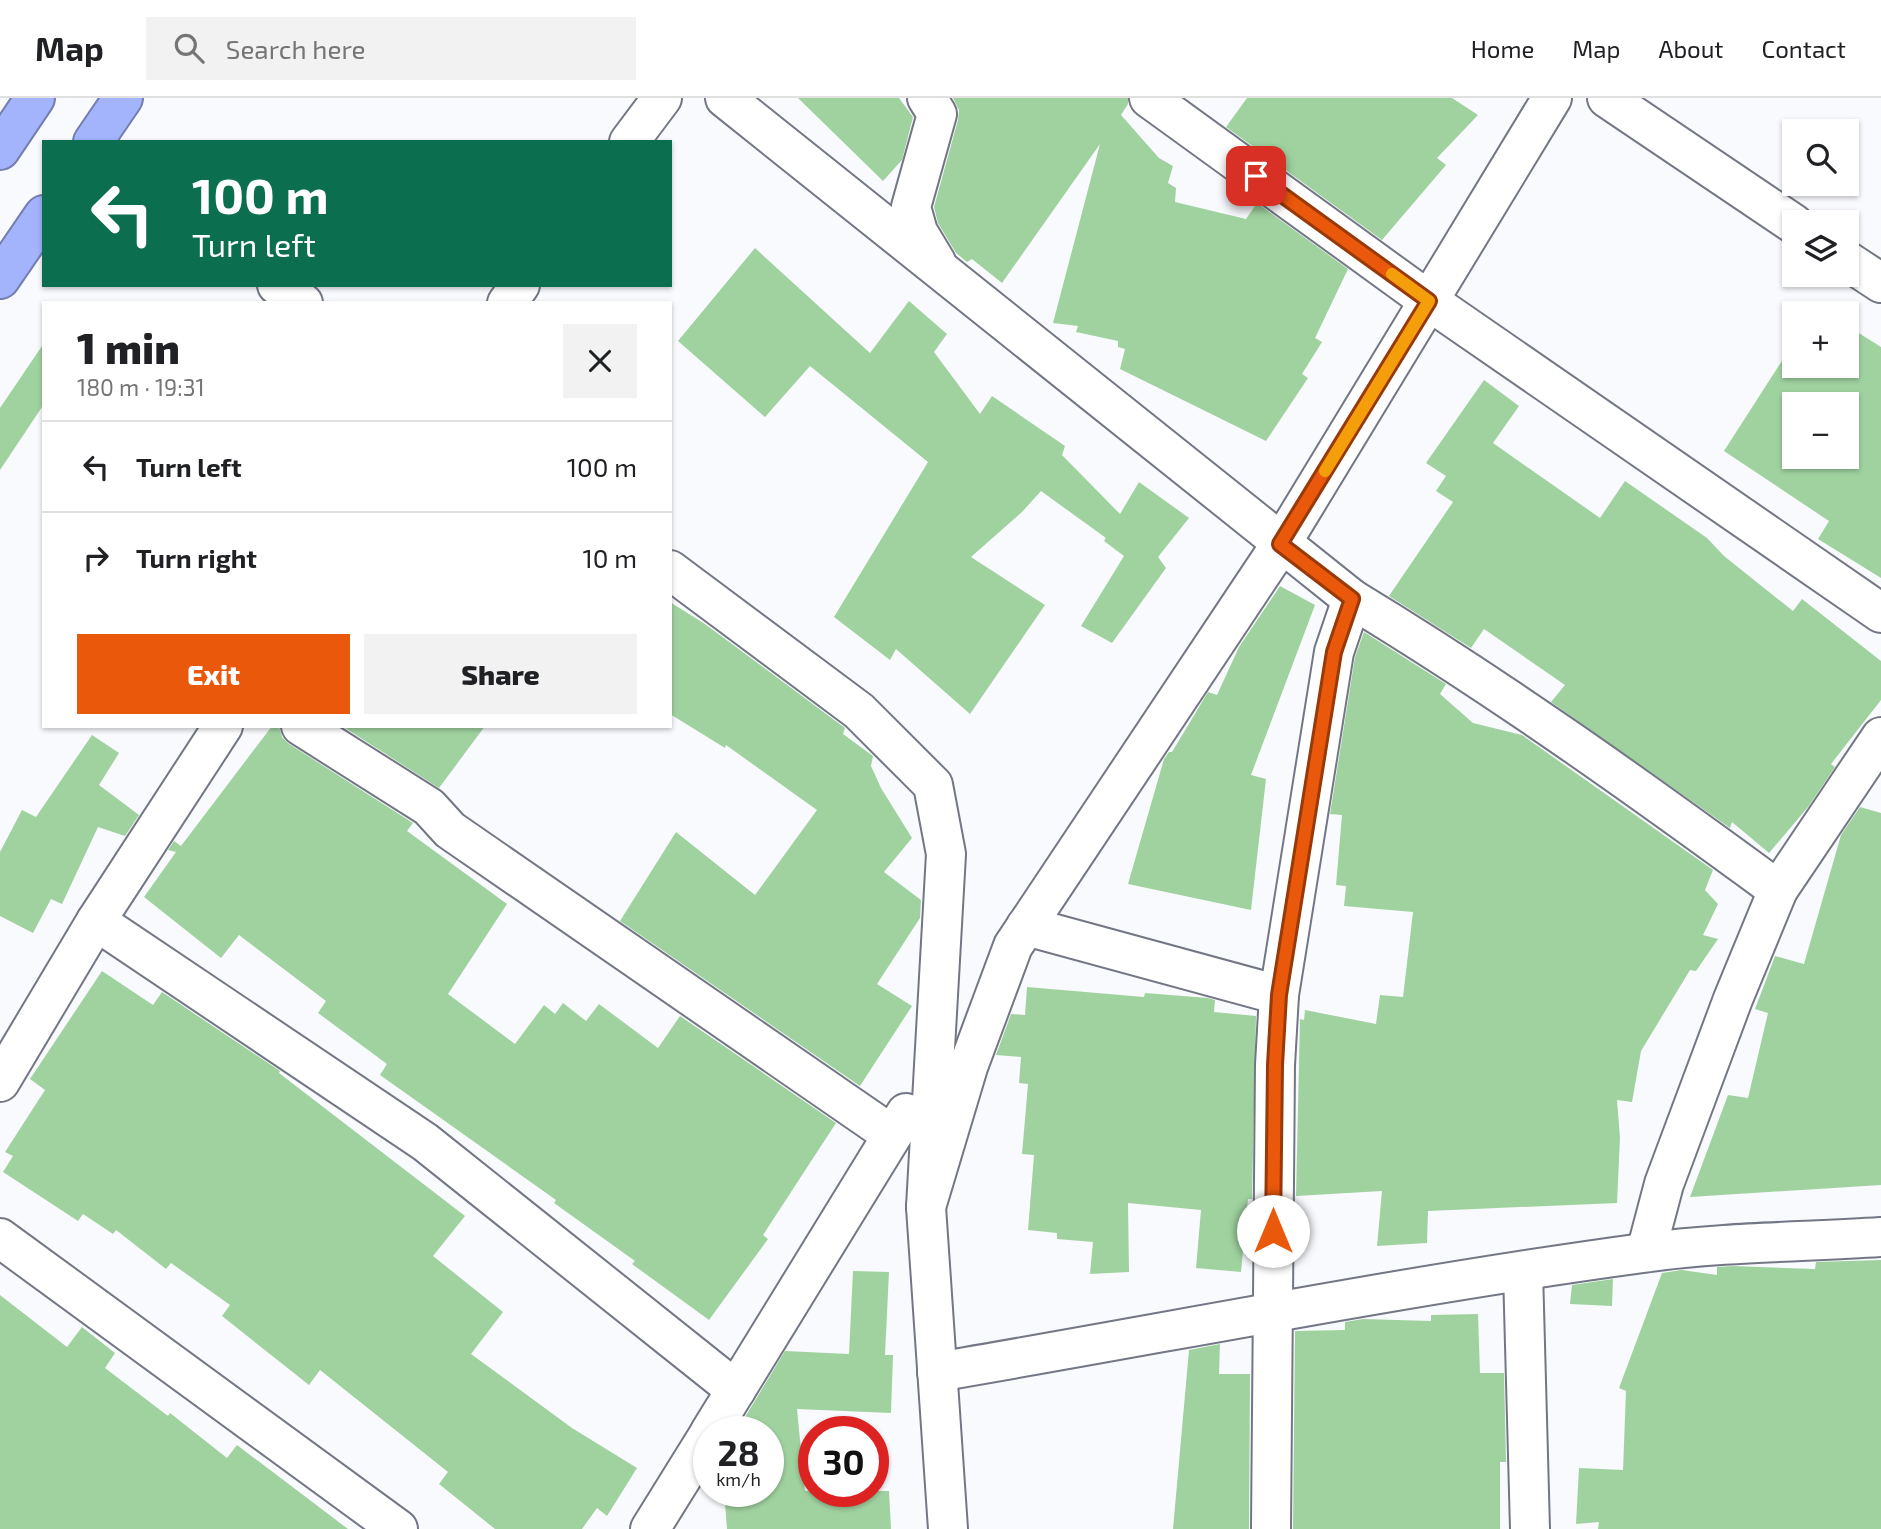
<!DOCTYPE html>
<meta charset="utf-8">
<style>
:root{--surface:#fff;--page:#f2f2f2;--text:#202124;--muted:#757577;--line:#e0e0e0;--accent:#ea580c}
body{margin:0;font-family:"Exo 2",sans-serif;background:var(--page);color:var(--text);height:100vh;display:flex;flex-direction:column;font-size:26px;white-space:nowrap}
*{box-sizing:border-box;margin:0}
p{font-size:23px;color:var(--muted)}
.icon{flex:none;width:38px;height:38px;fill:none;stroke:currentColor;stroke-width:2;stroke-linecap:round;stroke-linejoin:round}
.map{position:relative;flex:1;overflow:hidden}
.details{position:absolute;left:42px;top:203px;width:630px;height:427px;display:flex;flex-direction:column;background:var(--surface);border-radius:0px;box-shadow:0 2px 5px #0004}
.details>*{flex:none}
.top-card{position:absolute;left:42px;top:42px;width:630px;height:147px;border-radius:0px;box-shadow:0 2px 5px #0004;background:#0b6e4f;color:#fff;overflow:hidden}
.fabs{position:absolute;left:1782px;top:21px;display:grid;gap:14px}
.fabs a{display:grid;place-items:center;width:77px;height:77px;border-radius:0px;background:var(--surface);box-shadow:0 2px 5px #0004;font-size:35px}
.speed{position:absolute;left:693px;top:1318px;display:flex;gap:14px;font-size:35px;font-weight:700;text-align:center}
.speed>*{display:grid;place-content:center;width:91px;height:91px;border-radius:50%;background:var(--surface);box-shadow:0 2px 5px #0004;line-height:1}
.speed small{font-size:18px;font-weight:400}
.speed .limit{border:10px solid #d22;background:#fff;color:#111}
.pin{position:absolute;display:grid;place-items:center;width:60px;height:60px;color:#fff;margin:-30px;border-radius:14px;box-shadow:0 4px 10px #0006}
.me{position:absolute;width:77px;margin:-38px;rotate:0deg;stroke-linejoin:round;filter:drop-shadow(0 0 5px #0008)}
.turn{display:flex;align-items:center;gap:24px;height:147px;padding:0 35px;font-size:32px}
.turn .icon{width:91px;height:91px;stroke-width:2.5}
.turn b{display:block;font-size:49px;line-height:60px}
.round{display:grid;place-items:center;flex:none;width:74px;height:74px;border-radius:0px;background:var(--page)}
.head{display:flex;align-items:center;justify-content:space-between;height:119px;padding:0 35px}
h1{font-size:42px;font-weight:800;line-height:52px}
.button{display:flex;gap:14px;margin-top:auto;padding:14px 35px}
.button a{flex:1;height:80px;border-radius:0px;background:var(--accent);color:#fff;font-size:28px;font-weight:800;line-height:80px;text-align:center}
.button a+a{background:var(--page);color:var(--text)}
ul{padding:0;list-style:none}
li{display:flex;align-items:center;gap:21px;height:91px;padding:0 35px;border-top:2px solid var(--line)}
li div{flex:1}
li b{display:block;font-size:26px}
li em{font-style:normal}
header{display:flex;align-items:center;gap:42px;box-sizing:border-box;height:98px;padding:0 35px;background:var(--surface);border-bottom:2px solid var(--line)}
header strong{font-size:33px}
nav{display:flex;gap:38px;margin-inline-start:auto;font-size:24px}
.search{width:490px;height:63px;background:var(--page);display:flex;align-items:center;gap:18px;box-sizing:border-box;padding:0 24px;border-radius:0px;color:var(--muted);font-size:26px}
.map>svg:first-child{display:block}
.building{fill:#a0d2a0;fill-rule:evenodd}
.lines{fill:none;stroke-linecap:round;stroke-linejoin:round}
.minor-casing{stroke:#737785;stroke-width:42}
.highway-casing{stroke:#737eaf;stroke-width:42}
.minor{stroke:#fff;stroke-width:38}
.highway{stroke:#a3b3fc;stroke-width:38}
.route-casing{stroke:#983908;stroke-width:18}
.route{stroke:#ea580c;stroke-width:12}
.slow{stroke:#f59e0b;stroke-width:12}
</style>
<header>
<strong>Map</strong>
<div class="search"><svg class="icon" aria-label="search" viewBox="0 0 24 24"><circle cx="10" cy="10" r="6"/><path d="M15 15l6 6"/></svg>Search here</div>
<nav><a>Home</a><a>Map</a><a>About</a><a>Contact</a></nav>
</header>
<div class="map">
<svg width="1881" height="1431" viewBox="0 0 1881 1431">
<rect width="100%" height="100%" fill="#f9fafd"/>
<!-- building -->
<g class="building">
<path d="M798,0h101l14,19 -11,43 -19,21z"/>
<path d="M953,0h175v6l-7,11 38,43 14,8 -5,17 8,5 -1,14 71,17 11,-16 91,66 -33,69 7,4 -20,32 6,4 -42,63 -146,-72 5,-20 -7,-2v-6l-42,-9 2,-6 -25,-3 47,-179 -98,139 -30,-24 -5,3 -11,-9 -18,-30 -4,-16 24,-87 1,-10z"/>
<path d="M1247,0h205l26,17 -41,43 9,7 -64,75 -156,-113z"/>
<path d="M755,150l115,105 39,-52 38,33 -13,18 46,62 12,-18 73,50 -3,9 58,59 19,-32 50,36 -31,39 8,11 -54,75 -31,-17 43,-70 -20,-15 2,-3 -65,-47 -19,21 -51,45 74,48 -75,109 -74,-65 -6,11 -56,-43 94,-155 -118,-96 -45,51 -87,-76z"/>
<path d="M1846,227l35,22v231l-63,-39 11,-18 -105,-70 70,-109v24h52zM1794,306h52v53h-52z"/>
<path d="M44,245v61l-44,66v-62z"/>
<path d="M1484,282l35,26 -26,37 107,75 25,-37 82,57 17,18 69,55 9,-12 79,62v39l-50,64 4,3 -27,40 -39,46 -37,-31 -2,6 -179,-126 14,-17 -81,-56 -13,19 -82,-52 64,-94 -17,-11 10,-15 -20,-13z"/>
<path d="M1280,488l35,19 -64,170 15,4 -15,131 -123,-26 36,-125 5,-7h3l36,-60 9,3 22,-48z"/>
<path d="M670,504l35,22 140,104 -2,6 30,22 -2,10 10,22 31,50 -28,34 37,28 -1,18 -43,66 35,22 -52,80 -240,-165 56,-89 79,63 62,-85 -91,-65 -1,3 -55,-34z"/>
<path d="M1364,534l82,52 -6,10 33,29 49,12 191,135 -8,20 13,14 -15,31 15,4 -22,32 -6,-1 -49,81 -9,51 -15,-2 3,38 -3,65 -189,8 -1,32 -50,3 5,-55 -86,5 4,-177 4,1 1,-10 71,14 4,-29 23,2 10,-85 -69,-6 2,-20 -10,-1 6,-70 -12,-1 25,-157z"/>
<path d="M272,628h7l3,11 7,7 124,79 -6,8 100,73 -59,90 67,50 29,-39 11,9 8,-11 23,18 13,-17 59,44 22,-32 156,107 -73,112 5,4 -59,81 -77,-56 3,-3 -81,-58 2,-3 -176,-125 7,-11 -69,-51 8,-12 -87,-66 -18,23 -77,-61 32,-45 -8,-2 6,-9 7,5z"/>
<path d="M342,628h143l-46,62z"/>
<path d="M92,637l27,18 -20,32 40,30 -14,21 -27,-9 -36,77 -11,-5 -18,34 -33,-17v-64l22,-42 14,7z"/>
<path d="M1860,709l21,6v372l-191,12 38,-102 20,3 20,-85 -13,-4 20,-53 29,8 37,-129z"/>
<path d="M102,873l51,34 9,-13 118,79 -1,2 186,143 -32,40 70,56 -32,42 101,74 65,40 -30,48 -10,-8 -15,21h-87l-56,-45 9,-12 -128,-102 -11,15 -87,-69 8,-11 -59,-42 -5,6 -50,-39 -3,4 -30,-20 -5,7 -75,-49 10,-16 -8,-4 40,-62 -15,-11z"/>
<path d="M1027,889l117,10 1,-4 63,5 7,2 -1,12 42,4 -4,183h-4l-7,73 -45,-4 5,-58 -73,-7 1,69 -39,2 3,-32 -36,-3v-6l-29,-3 6,-75 -12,-1 6,-70 -9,-1 2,-26 -25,-2 15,-41 14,1z"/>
<path d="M1881,1162v269h-283l1,-7 -23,2 3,-56 44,2 3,-79 -7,-3 43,-115 20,-3 35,5v-8l16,-1 82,3 1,-7z"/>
<path d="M853,1173l36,1 -4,83h8l-2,58 -94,-4 8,82h84l2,38h-164l-3,-38h44v-59h-32l49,-81 64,3z"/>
<path d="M1613,1181l-1,27 -42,-2 2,-19z"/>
<path d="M0,1197l67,52 15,-20 33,26 -10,15 63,48 2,-3 57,45 10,-13 111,84h-348z"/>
<path d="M1478,1216l2,59h24l2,89h-6v67h-207l2,-198 50,-1v-8l18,-3 68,2v-6z"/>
<path d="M1220,1246l-1,30h31l-1,155h-76l16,-179z"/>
</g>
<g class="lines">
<!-- minor casing -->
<g class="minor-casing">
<g id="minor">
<path d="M725,0l627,501c147,89 287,189 426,291"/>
<path d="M927,0l10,16 -26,93 7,25 18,30"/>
<path d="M1149,0l280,203 452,312"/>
<path d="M1607,0l187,126"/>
<path d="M629,44l33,-44"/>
<path d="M1846,162l35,23"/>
<path d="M277,187l26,18"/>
<path d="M507,205l13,-18"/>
<path d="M670,472l189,141 74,74 13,69 -20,353 22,322"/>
<path d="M301,628l128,81 21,23 442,305"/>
<path d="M96,823l329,221 311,248"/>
<path d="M1026,828l253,69"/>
<path d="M0,984l96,-161 127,-195"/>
<path d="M926,1109l42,-140 45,-121 268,-402 271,-446"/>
<path d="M0,1140l398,291"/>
<path d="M1646,1154l18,-68 69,-185 45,-109 103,-153"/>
<path d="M1523,1173l7,258"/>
<path d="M937,1274c235,-40 469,-87 706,-119 78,-11 159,-11 238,-16"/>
<path d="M710,1334l196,-319"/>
<path d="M650,1431l59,-95"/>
<path d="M1271,1431l4,-464 4,-70 55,-343 18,-53"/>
</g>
</g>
<!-- highway casing -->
<g class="highway-casing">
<g id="highway">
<path d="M93,44l30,-44"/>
<path d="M0,52l35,-52"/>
<path d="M0,181l44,-64"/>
</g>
</g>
<!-- minor -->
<use href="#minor" class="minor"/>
<!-- highway -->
<use href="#highway" class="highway"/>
</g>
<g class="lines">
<!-- route casing -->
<g class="route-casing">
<path id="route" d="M1256,78l173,125 -149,243 72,55 -18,53 -55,343 -4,70 -2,166"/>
</g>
<!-- route -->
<use href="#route" class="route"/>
<!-- slow -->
<path class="slow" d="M1325,373l104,-170 -37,-27"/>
</g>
</svg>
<div class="fabs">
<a><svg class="icon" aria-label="search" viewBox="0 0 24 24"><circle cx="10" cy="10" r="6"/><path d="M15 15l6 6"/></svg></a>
<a><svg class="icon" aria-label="layers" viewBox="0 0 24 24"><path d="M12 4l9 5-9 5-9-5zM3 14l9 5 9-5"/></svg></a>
<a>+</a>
<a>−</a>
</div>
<div class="speed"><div>28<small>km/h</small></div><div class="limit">30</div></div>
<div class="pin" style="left:1256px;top:78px;background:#d93025"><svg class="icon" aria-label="arrive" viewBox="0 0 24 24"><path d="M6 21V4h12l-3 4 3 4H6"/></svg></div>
<svg class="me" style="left:1273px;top:1133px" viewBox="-20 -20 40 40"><circle r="19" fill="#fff"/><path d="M0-13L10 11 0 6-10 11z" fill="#ea580c"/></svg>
<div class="top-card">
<div class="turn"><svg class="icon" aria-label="left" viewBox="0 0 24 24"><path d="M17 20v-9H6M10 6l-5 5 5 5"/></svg><div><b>100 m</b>Turn left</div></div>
</div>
<section class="details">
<div class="head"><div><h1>1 min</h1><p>180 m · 19:31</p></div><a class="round"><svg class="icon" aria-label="close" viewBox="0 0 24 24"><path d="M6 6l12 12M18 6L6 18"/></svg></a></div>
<ul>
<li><svg class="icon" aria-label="left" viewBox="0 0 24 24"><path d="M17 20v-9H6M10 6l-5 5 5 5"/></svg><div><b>Turn left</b></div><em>100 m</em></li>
<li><svg class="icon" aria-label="right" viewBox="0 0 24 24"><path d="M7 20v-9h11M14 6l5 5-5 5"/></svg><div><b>Turn right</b></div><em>10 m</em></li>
</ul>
<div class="button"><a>Exit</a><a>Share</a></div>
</section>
</div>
